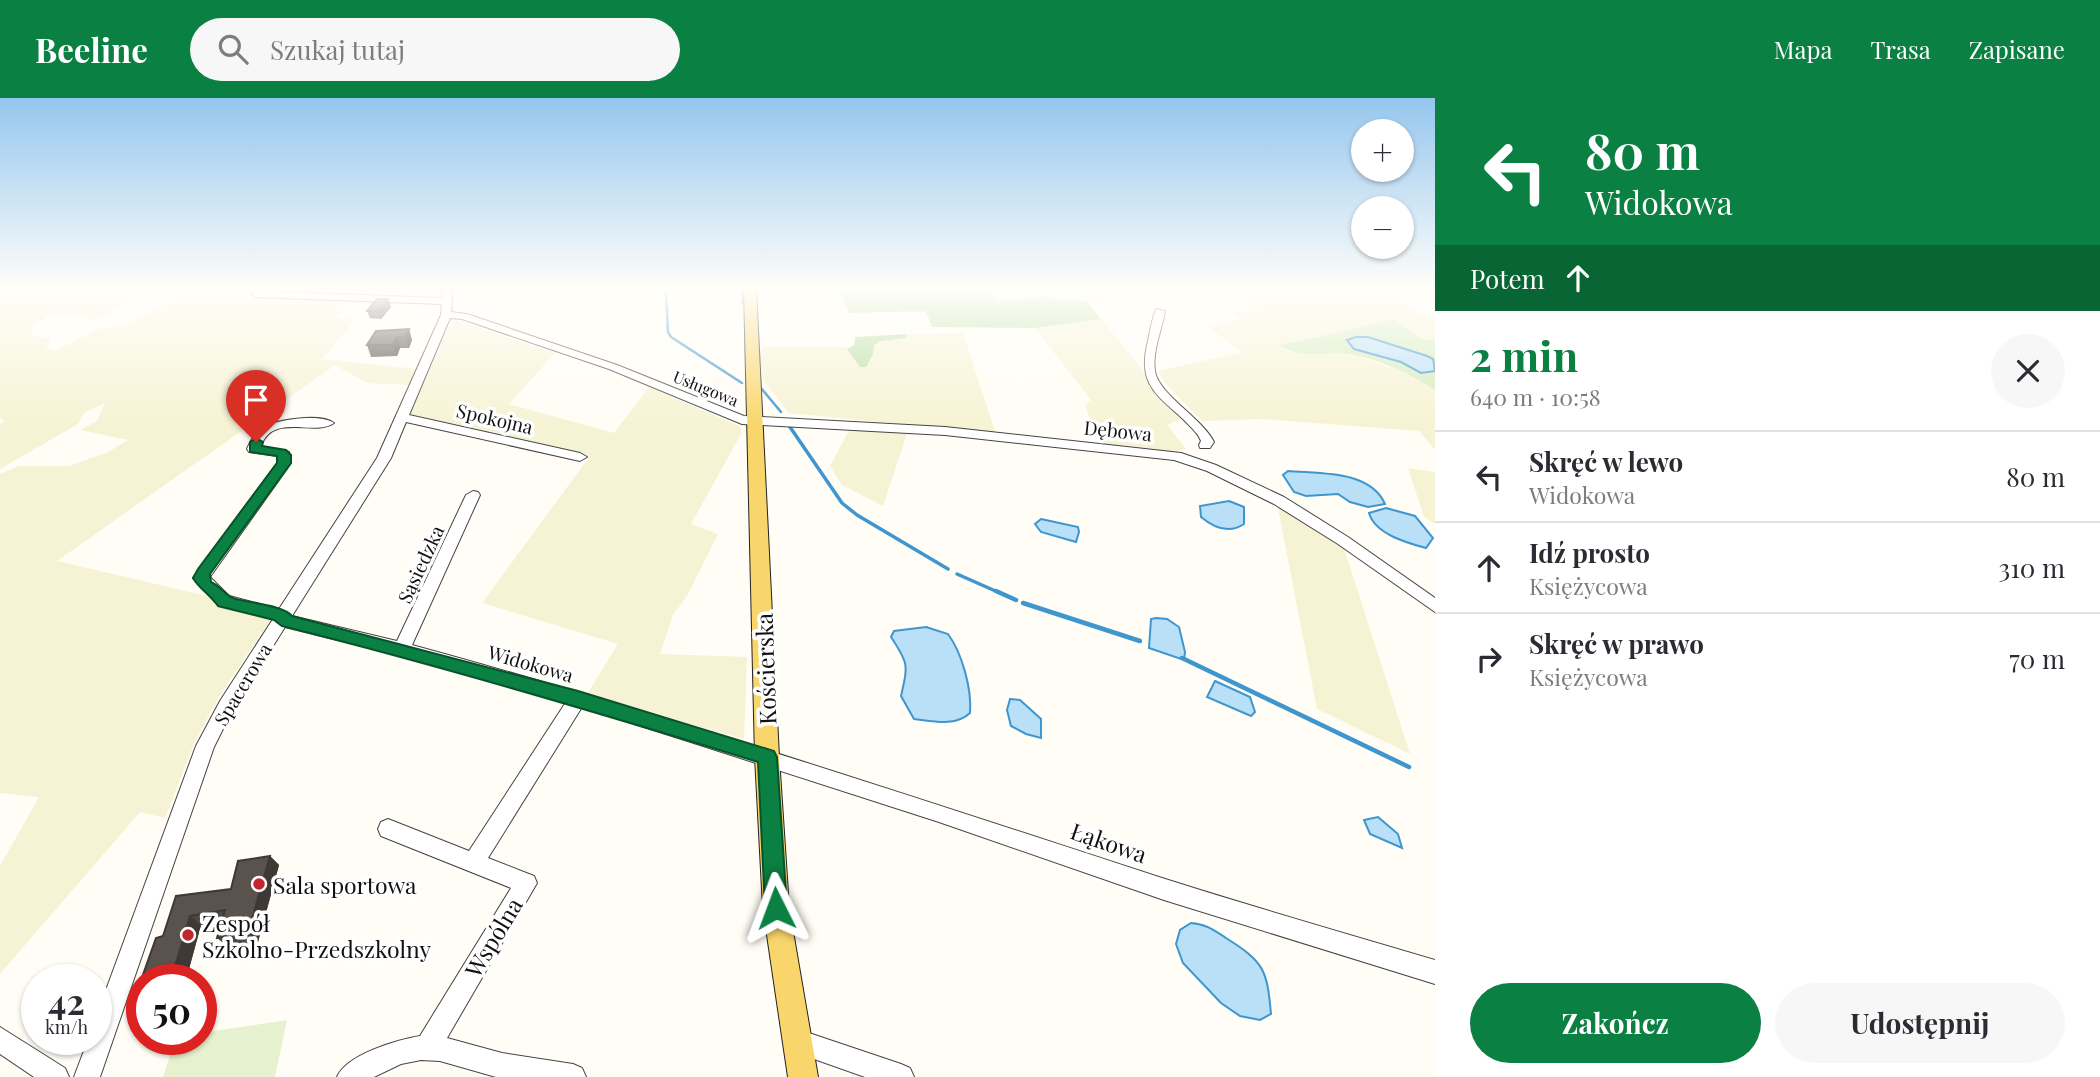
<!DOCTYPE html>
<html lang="pl">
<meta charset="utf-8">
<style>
:root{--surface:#fff;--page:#f7f7f7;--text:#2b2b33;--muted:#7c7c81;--line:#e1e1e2;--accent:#0b8043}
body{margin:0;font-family:"Playfair Display",serif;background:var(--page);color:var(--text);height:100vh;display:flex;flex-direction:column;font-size:26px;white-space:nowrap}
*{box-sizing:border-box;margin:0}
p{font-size:23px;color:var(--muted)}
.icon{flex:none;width:38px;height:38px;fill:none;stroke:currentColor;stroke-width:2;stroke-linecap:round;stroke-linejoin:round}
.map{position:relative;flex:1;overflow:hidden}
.side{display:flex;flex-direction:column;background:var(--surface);width:665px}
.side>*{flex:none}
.top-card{background:#0b8043;color:#fff;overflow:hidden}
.controls{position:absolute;left:1351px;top:21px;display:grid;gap:14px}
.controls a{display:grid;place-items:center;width:63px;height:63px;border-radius:50%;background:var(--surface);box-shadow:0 2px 5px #0004;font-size:35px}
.speed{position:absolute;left:21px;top:866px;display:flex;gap:14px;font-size:35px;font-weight:700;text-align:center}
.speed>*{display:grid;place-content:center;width:91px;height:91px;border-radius:50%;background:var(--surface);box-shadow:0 2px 5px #0004;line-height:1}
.speed small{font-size:18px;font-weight:400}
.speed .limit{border:10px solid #d22;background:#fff;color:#111}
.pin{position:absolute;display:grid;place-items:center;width:60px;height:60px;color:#fff;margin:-72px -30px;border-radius:50% 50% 50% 0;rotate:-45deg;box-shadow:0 0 7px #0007}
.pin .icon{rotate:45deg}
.me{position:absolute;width:77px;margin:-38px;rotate:357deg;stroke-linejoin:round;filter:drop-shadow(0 0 5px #0008)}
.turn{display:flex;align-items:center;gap:24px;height:147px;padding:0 35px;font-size:32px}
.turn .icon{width:91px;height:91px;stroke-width:2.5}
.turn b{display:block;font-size:49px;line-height:60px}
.then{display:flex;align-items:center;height:66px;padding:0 35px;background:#0003;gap:14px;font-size:26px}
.round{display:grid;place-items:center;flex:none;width:74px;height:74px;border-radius:37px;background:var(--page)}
.head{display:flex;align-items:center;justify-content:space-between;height:119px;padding:0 35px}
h1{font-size:42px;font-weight:700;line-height:52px;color:var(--accent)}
.button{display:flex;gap:14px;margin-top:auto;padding:14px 35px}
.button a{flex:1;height:80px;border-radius:42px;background:var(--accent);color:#fff;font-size:28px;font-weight:700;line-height:80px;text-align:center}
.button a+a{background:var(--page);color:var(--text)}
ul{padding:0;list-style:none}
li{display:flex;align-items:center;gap:21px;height:91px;padding:0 35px;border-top:2px solid var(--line)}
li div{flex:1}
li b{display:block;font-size:26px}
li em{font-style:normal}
header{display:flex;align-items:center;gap:42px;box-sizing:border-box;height:98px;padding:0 35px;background:var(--accent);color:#fff}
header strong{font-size:33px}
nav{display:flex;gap:38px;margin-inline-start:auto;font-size:24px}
.search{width:490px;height:63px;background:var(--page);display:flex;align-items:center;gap:18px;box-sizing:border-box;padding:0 24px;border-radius:38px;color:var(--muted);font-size:26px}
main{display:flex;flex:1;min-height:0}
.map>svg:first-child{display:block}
.farmland{fill:#f6f3d4}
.green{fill:#d5ebbd}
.forest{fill:#b9dc9c}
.pitch{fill:#e6f2cf}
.water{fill:#b9e0f7;stroke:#3f96cf;stroke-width:2}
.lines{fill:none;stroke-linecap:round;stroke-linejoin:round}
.stream-far2{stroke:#3f96cf;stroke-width:2.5}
.stream-far1{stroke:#3f96cf;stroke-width:3.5}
.stream{stroke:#3f96cf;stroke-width:4.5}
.minor-casing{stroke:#444;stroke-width:2}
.major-casing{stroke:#222;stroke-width:2}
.minor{fill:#fff;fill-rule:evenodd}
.major{fill:#f9d66b;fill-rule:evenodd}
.wall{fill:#4d4742}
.shaded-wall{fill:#3f3936}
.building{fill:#5a524d;stroke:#3f3936;stroke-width:2}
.route{fill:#0b8043;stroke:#07532c;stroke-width:2}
.poi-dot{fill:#c4262e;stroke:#fff;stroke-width:2.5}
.labels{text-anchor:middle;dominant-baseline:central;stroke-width:7;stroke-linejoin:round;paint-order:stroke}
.far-street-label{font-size:16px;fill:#111;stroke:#fff}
.street-label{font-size:19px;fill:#111;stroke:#fff}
.near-street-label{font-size:23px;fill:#111;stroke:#fff}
.near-poi-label{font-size:23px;fill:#111;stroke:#fff;text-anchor:start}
</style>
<header>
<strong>Beeline</strong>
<div class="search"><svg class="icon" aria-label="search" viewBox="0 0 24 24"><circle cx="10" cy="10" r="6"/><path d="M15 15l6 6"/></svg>Szukaj tutaj</div>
<nav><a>Mapa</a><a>Trasa</a><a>Zapisane</a></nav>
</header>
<main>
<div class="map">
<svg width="1435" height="979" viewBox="0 0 1435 979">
<rect width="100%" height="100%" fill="#fffdf5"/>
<!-- farmland -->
<g class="farmland">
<path d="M0,191l140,6 -45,26 -19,-8 -26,2 -18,12v8l19,4 -5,8 8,4 45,-22 14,-1 24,-8 41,-24 175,3 -17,19 20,1 -34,40 96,10 -7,16 -44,-2 -32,-18 -278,196 219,51 -58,86 -24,46 -29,74 -25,-6 -140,162v-108l39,-69 -39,-4v-319l18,-8h51l39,-14 20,-12 -48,-10 17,-9 8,-18 -21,10 -6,11 -78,45v-45l4,-3 -4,-3z"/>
<path d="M989,191h174l-29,3 6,8 -54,1 -42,-3 -48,3z"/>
<path d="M1235,191h148l40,27 12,-2v25l-10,1 -32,-20 -113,25 9,7 66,3 43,15 27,14 10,6v60l-16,-19 -157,-12 -60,2 -38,-39 -6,-11 85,-19 -37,-26 33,-7 -9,-8h30z"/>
<path d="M452,221l103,34 -46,51 105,29 35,-46 92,40v7l-50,90 27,10 -31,62 -14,19 -13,39 87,3 -3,82 -158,-43 32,-52 -136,-41 108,-147 -181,-40z"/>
<path d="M1101,221l81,99 -15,7 19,24 -14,3 -73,-8 -14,-39 6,-5 -56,-72z"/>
<path d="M963,235l33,101 -207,-21 -26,-33 -3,-26 3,-7h83l14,20h5l8,-22 8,-4 25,-3 1,-4z"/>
<path d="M851,329l57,4 -25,75 -41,-21 -12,-19z"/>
<path d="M1408,370l27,4v52l-11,-7z"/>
<path d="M1277,405l67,45 66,206 -93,-45z"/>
</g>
<!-- green -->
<path class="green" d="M1393,222l32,20 10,-1v51c-24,-16 -53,-29 -81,-35 -23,-5 -56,5 -74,-10z"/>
<!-- forest -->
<g class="forest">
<path d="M914,191h75l7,12 48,-3 42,3 15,18 -66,9 -103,-1 -6,-16 -77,2 -8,-20z"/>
<path d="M907,236l-1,4 -25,3 -7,4 -1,9 -7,13h-6l-13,-18 7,-4 1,-8z"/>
</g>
<!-- pitch -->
<path class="pitch" d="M287,922l-12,57h-112l12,-37h26v-7z"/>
<!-- water -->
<g class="water">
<path d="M1356,239h12l59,19 6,3 2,12 -14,2 -20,-11 -47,-13 -7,-9z"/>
<path d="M1288,373c32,3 82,-1 97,33l-17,3 -18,-5 -12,-8 -32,2 -12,-4 -11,-17z"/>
<path d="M1229,403l15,6v17c-15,10 -30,4 -43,-7l-1,-11z"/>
<path d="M1386,410l29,8 18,22 -7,10c-19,-5 -51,-14 -57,-35z"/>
<path d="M1041,421l37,8 1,5 -3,10 -35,-10 -6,-8z"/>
<path d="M1156,520l11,1 12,8 6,25 -1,8 -35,-12 2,-29z"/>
<path d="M926,529l22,7c14,19 24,55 22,79 -15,14 -37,8 -56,6l-13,-23c7,-31 8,-32 -10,-59l3,-6z"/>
<path d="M1215,583l35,16 5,15 -4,4 -44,-19z"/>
<path d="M1010,601l10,1 21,19v19l-15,-4 -15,-8 -4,-16z"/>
<path d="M1378,719l20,17 4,14 -32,-14 -6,-14z"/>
<path d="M1191,825c15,1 23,7 35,15 38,24 41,31 45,76l-11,6 -20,-4 -19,-13 -38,-40 -7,-19 4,-14z"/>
</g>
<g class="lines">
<!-- stream-far2 -->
<g class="stream-far2">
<path d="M663,191l3,4 2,39 3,5 71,46"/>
<path d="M743,191v14"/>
<path d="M761,290l20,24"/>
</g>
<!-- stream-far1 -->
<g class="stream-far1">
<path d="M790,329l52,76 15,12 91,54"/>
<path d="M957,476l43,19"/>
</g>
<!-- stream -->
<g class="stream">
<path d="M996,493l20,9"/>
<path d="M1023,505l117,38"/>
<path d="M1182,560l227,109"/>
</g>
<!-- minor casing -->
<g class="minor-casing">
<g id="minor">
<path d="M443,191h10l-2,23 16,2 150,51 127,51 201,11 236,26 35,12 68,32 64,40 87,61v14l-97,-68 -64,-40 -67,-33 -33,-11 -229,-25 -203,-11 -133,-55 -147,-50 -12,-1 -41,97 171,38 7,4 -7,4 -174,-39 -15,36 -99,158 105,25 69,-146 7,-4 5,1 2,3 -68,150c253,69 501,152 750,233 91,29 182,55 273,82v24l-271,-84 -225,-78 -357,-115 -94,151 46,18 3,7 -90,155 55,15 71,11 9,4 4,9h-90l-56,-16 -19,-1 -20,4 -27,13h-37c10,-23 60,-37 83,-41l91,-148 -130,-52 -3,-7 3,-7 7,-3 81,32 97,-149 -164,-46 -117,-29 -53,84 -18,36 -114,330h-26l14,-37h8v-23l100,-271 24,-45 53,-82 -55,-14 -25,-27 84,-115v-7l-28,-4 -2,-3c3,-7 6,-14 12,-19 13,-11 62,-17 75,-7 -19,14 -61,-11 -73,23l28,6 2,11 -81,114 19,19 50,13 98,-151 64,-143 1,-11 -186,-7 -5,-3 5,-3 186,7z"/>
<path d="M1156,211l9,2c-3,19 -13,40 -10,60 3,23 47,47 59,71l-4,6h-10l-1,-3 2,-4 -3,-6c-29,-36 -64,-41 -50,-94 2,-11 4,-22 8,-32z"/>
<path d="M0,929l65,41 4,9h-35l-34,-23z"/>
<path d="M797,931l104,35 9,4 4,9h-49l-68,-24 -9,-3 -3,-9 3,-9z"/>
</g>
</g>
<!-- major casing -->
<g class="major-casing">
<path id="major" d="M744,191h12l23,468 10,151 29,169h-30l-25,-169 -8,-151z"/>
</g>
<!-- minor -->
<use href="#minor" class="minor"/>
<!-- major -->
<use href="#major" class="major"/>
</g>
<!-- wall -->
<g class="wall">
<path d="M388,201l3,8 -10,12 -11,-1 -3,-7z"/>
<path d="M409,231l3,11 -3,8h-9l-3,8 -26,1 -4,-12z"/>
<path d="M270,758l9,9 -21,77 -30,5 -11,-9 5,-16 -21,3 -15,55h-44v24l-8,-4 22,-62 7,-2 13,-40 55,-7 7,-28z"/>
</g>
<!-- shaded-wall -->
<g class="shaded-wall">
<path d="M388,201l3,8 -10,12 -2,-8z"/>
<path d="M409,231l3,11 -3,8 -4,-11z"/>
<path d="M397,239l3,11 -3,8 -4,-11z"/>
<path d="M270,758l9,9 -21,77 -10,-9z"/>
<path d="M190,818l11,9 -15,55h-15z"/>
</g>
<!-- building -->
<g class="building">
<path d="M377,201h11l-9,12h-12z"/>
<path d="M409,231l-4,8h-8l-4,8h-26l9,-14z"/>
<path d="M270,758l-22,77 -31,5 8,-28 -35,6 -19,64h-29v19l-8,1 22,-62 7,-2 13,-40 55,-7 7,-28z"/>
</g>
<!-- sky -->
<linearGradient id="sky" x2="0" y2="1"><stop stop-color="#95c6ee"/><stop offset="0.58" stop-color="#fffefa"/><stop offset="1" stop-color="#fffefa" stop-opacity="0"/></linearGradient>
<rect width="1435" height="328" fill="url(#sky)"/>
<!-- route -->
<path class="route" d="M256,340l7,4 -1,4 24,4 5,5v8l-81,111 1,8c9,4 15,13 22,16 15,5 50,7 59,18l286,75 196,60 3,6 10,151 -3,8 -8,3 -8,-3 -3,-8 -7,-146c-158,-49 -316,-96 -476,-136l-8,-6 -56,-14c-8,-12 -18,-16 -25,-28l5,-9 79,-106v-7l-27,-4v-10z"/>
<!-- markers -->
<g class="poi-dot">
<circle cx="259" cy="786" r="7"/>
<circle cx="188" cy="837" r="7"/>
</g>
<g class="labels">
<!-- far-street labels -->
<g class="far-street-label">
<text transform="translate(706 290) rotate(22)">Usługowa</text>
</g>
<!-- street labels -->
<g class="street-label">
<text transform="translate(495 320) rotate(13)">Spokojna</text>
<text transform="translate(1118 332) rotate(6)">Dębowa</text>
<text transform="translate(420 466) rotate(-65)">Sąsiedzka</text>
<text transform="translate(531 565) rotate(16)">Widokowa</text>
<text transform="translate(242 586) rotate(-59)">Spacerowa</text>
</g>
<!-- near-street labels -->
<g class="near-street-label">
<text transform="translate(765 571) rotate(-92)">Kościerska</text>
<text transform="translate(1109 744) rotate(19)">Łąkowa</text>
<text transform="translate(493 839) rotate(-59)">Wspólna</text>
</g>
<!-- near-poi labels -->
<g class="near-poi-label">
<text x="273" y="786">Sala sportowa</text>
<text x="202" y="824">Zespół<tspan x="202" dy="26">Szkolno-Przedszkolny</tspan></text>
</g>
</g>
</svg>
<div class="controls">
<a>+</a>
<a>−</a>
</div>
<div class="speed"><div>42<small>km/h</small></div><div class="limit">50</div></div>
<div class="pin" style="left:256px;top:344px;background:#d93025"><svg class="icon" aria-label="arrive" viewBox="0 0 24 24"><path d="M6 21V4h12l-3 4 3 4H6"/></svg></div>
<svg class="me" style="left:776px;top:810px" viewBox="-20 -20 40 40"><path d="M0-17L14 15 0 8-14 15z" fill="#0b8043" stroke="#fff" stroke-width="4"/></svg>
</div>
<section class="side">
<div class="top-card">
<div class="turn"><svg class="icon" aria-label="left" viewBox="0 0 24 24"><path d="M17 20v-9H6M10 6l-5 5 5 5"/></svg><div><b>80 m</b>Widokowa</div></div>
<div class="then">Potem<svg class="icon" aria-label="ahead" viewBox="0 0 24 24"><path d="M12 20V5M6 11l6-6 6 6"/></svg></div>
</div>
<div class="head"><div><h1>2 min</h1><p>640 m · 10:58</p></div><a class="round"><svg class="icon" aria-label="close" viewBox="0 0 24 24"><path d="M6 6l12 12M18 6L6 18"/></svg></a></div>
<ul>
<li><svg class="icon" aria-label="left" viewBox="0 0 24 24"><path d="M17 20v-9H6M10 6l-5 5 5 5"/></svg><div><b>Skręć w lewo</b><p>Widokowa</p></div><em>80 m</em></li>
<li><svg class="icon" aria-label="ahead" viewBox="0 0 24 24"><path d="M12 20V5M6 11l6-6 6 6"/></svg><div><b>Idź prosto</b><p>Księżycowa</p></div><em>310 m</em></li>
<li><svg class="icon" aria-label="right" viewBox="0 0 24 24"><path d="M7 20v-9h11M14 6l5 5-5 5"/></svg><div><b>Skręć w prawo</b><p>Księżycowa</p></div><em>70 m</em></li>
</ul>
<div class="button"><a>Zakończ</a><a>Udostępnij</a></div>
</section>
</main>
